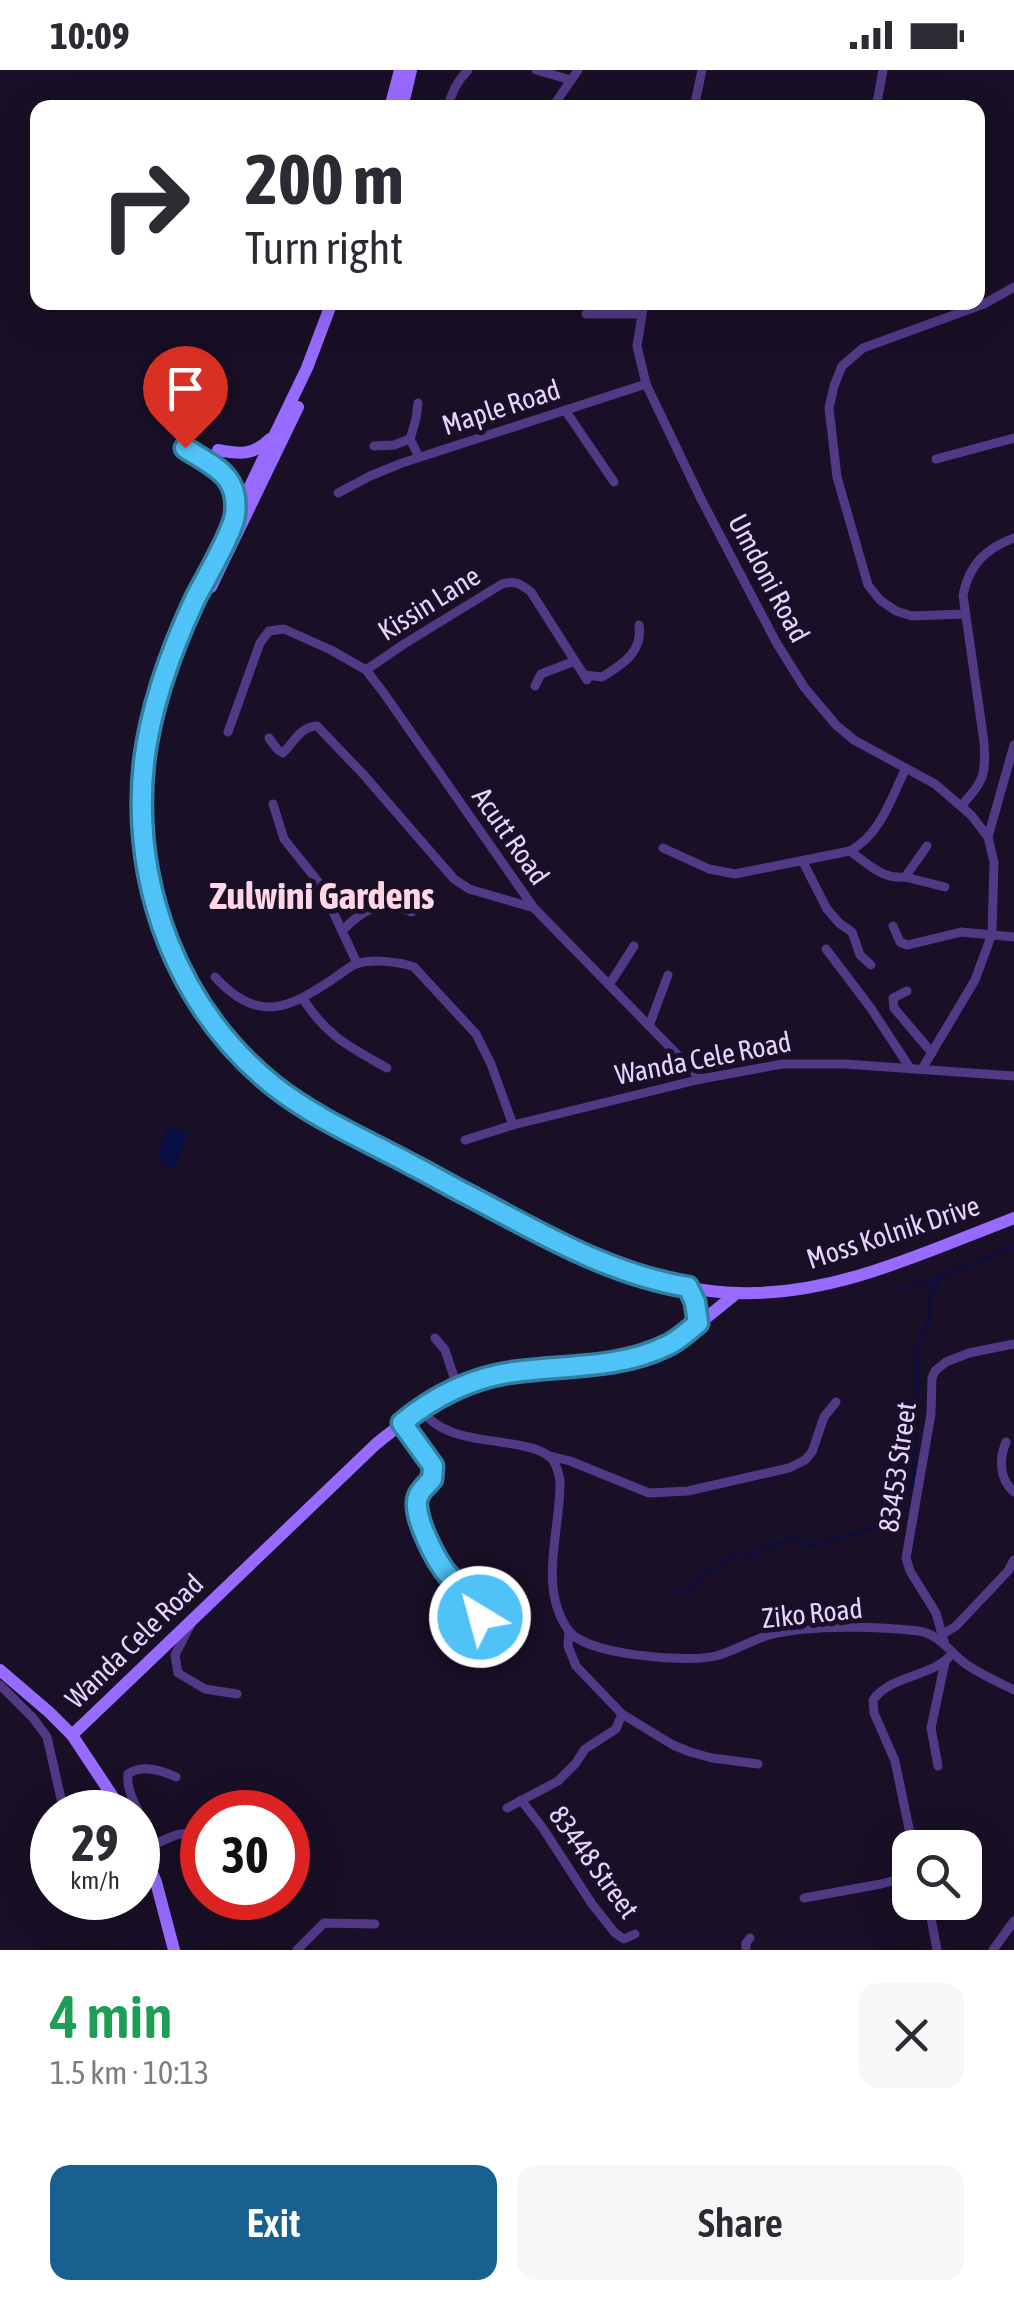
<!DOCTYPE html>
<meta charset="utf-8">
<style>
:root{--surface:#fff;--page:#f7f7f7;--text:#2b2b33;--muted:#7c7c81;--accent:#18608f}
body{margin:0;font-family:"Asap Condensed",sans-serif;background:var(--page);color:var(--text);height:100vh;display:flex;flex-direction:column;font-size:38px;white-space:nowrap}
*{box-sizing:border-box;margin:0}
p{font-size:32px;color:var(--muted)}
.icon{flex:none;width:55px;height:55px;fill:none;stroke:currentColor;stroke-width:2;stroke-linecap:round;stroke-linejoin:round}
.map{position:relative;height:1880px;overflow:hidden}
.drawer{display:flex;flex-direction:column;background:var(--surface);flex:1}
.drawer>*{flex:none}
.guide{position:absolute;left:30px;top:30px;width:955px;height:210px;border-radius:20px;box-shadow:0 10px 40px #0002;background:#fff;color:var(--text);overflow:hidden}
.buttons{position:absolute;left:892px;top:1760px;display:grid;gap:20px}
.buttons a{display:grid;place-items:center;width:90px;height:90px;border-radius:20px;background:var(--surface);box-shadow:0 10px 40px #0002;font-size:50px}
.speed{position:absolute;left:30px;top:1720px;display:flex;gap:20px;font-size:50px;font-weight:700;text-align:center}
.speed>*{display:grid;place-content:center;width:130px;height:130px;border-radius:50%;background:var(--surface);box-shadow:0 10px 40px #0002;line-height:1}
.speed small{font-size:25px;font-weight:400}
.speed .limit{border:15px solid #d22;background:#fff;color:#111}
.pin{position:absolute;display:grid;place-items:center;width:85px;height:85px;color:#fff;margin:-102px -42px;border-radius:50% 50% 50% 0;rotate:-45deg;box-shadow:0 0 10px #0007}
.pin .icon{rotate:45deg}
.me{position:absolute;width:110px;margin:-55px;rotate:323deg;stroke-linejoin:round;filter:drop-shadow(0 0 8px #0008)}
.turn{display:flex;align-items:center;gap:35px;height:210px;padding:0 50px;font-size:45px}
.turn .icon{width:130px;height:130px;stroke-width:2.5}
.turn b{display:block;font-size:70px;line-height:85px}
.round{display:grid;place-items:center;flex:none;width:105px;height:105px;border-radius:20px;background:var(--page)}
.overview{display:flex;align-items:center;justify-content:space-between;height:170px;padding:0 50px}
h1{font-size:60px;font-weight:600;line-height:75px;color:#1e9e55}
.action{display:flex;gap:20px;margin-top:auto;padding:20px 50px}
.action a{flex:1;height:115px;border-radius:20px;background:var(--accent);color:#fff;font-size:40px;font-weight:600;line-height:115px;text-align:center}
.action a+a{background:var(--page);color:var(--text)}
.status{display:flex;justify-content:space-between;align-items:center;height:70px;padding:0 50px;background:var(--surface);direction:ltr}
.status svg{height:28px;fill:currentColor}
.map>svg:first-child{display:block}
.water{fill:#090e45}
.lines{fill:none;stroke-linecap:round;stroke-linejoin:round}
.stream{stroke:#090e45;stroke-width:2.5}
.street{stroke:#513986;stroke-width:9}
.secondary{stroke:#976bff;stroke-width:12}
.route-casing{stroke:#337fa1;stroke-width:25}
.route{stroke:#4fc3f7;stroke-width:18}
.labels{text-anchor:middle;dominant-baseline:central;stroke-width:10;stroke-linejoin:round;paint-order:stroke}
.street-label{font-size:28px;fill:#e5d4ff;stroke:#190f26}
.district-label{font-size:38px;font-weight:bold;fill:#ffd6e5;stroke:#190f26}
</style>
<div class="status"><b>10:09</b><svg viewBox="0 0 49 12"><path d="M0 12V9h3v3zM5 12V6h3v6zM10 12V3h3v9zM15 12V0h3v12zM26 1h20v11H26zM47 4h2v5h-2z"/></svg></div>
<div class="map">
<svg width="1014" height="1880" viewBox="0 0 1014 1880">
<rect width="100%" height="100%" fill="#190f26"/>
<!-- water -->
<path class="water" d="M167,1057l20,6 -13,37 -9,-3 1,-5 -9,-3z"/>
<g class="lines">
<!-- stream -->
<g class="stream">
<path d="M901,1219l16,-3 97,-39"/>
<path d="M675,1525l17,-7 13,-17 8,-2 19,-12 14,-1 42,-16h12l7,7 63,-18 24,-3 6,-23 12,-16 6,-70 -1,-65 2,-11 11,-24v-18l11,-24"/>
</g>
<!-- street -->
<g class="street">
<path d="M536,0l35,10"/>
<path d="M448,38c3,-16 9,-27 20,-38"/>
<path d="M552,38l26,-38"/>
<path d="M694,38l8,-38"/>
<path d="M876,38l7,-38"/>
<path d="M644,232l-7,44 9,38 55,115 75,143 28,45 32,38 18,15 81,44 36,31 17,22 6,25 -2,72 -17,46 -53,89"/>
<path d="M586,244h55"/>
<path d="M565,340l49,72"/>
<path d="M410,369l6,-20 2,-16"/>
<path d="M374,376l20,-1 16,-6 9,18"/>
<path d="M936,389l78,-21"/>
<path d="M338,423l32,-17 32,-13 244,-79"/>
<path d="M964,544l-52,2 -16,-5 -16,-11 -12,-15 -31,-108 -8,-69 5,-22 8,-20 21,-18 121,-44 30,-17"/>
<path d="M366,600l38,-26 98,-60c13,-4 19,0 29,8l56,88"/>
<path d="M585,605l17,2c21,-13 41,-25 37,-52"/>
<path d="M535,616l6,-12 34,-13"/>
<path d="M228,662l32,-89 9,-12 15,-2 47,21 35,20 17,22 151,216 167,171"/>
<path d="M269,668l8,11 6,4c10,-10 18,-27 34,-27l46,48 91,105 15,10 62,18"/>
<path d="M273,734l11,35 36,45 37,79"/>
<path d="M961,736c23,-26 25,-29 23,-64l-21,-147c6,-30 22,-46 51,-57"/>
<path d="M988,767l26,-92"/>
<path d="M663,778l46,21 26,5 115,-23c31,-17 41,-53 56,-83"/>
<path d="M850,781c17,12 33,29 55,26l22,-31"/>
<path d="M803,792l24,47 12,14 13,9 8,23 11,10"/>
<path d="M905,807l40,10"/>
<path d="M893,856l7,16 7,3 54,-13 53,5"/>
<path d="M342,861c22,-23 39,-31 70,-19"/>
<path d="M826,879l44,58 40,61"/>
<path d="M215,907c42,46 72,33 118,2 8,-5 17,-14 26,-16 16,-4 41,-1 55,4l62,67 15,30 22,61"/>
<path d="M609,915l25,-39"/>
<path d="M907,921l-14,7 1,10 38,45"/>
<path d="M303,929c25,38 45,47 84,69"/>
<path d="M649,956l19,-51"/>
<path d="M465,1070l48,-15 188,-46 81,-15h63l169,12"/>
<path d="M435,1268l10,12 13,39"/>
<path d="M421,1339c21,32 67,29 102,37 10,2 22,5 29,13 5,7 7,15 8,22 1,49 -23,106 9,150 17,24 118,32 147,25 19,-5 37,-17 57,-22 39,-9 104,-8 145,-3 22,3 32,22 49,34 15,10 31,17 47,25"/>
<path d="M402,1353l31,43 -1,13 -10,11 -6,13 3,14 12,32 17,27 22,16 8,10 3,6 -2,22 5,20"/>
<path d="M1006,1372c-7,17 -7,37 8,50"/>
<path d="M550,1386l20,5 79,32 39,-2 101,-23 16,-8 7,-8 12,-35 12,-15"/>
<path d="M191,1554l-16,31 3,18 27,16 32,5"/>
<path d="M569,1562l-1,14 8,20 46,48 51,31 17,7 22,6 46,6"/>
<path d="M943,1564l13,-8 52,-55 6,-11"/>
<path d="M945,1575l-9,-32 -26,-42 -4,-13 25,-144 1,-36 3,-7 11,-9 23,-9 45,-9"/>
<path d="M0,1615l33,33 14,19 17,75"/>
<path d="M938,1696l-7,-38 14,-66"/>
<path d="M521,1730l21,27 50,77 23,29 9,6 11,-5"/>
<path d="M507,1738l51,-27 17,-17 10,-15 31,-20 6,-15"/>
<path d="M152,1776c16,-8 37,-21 50,-5"/>
<path d="M153,1776c-5,-24 -28,-49 -25,-72 14,-10 33,-4 48,3"/>
<path d="M913,1778l-18,-87 -21,-48 -1,-13c19,-26 58,-22 79,-46"/>
<path d="M804,1828l77,-14 29,-8"/>
<path d="M928,1832l9,48"/>
<path d="M297,1880l27,-27 51,1"/>
<path d="M746,1880v-7l4,-5"/>
<path d="M993,1880l21,-29"/>
</g>
<!-- secondary -->
<g class="secondary">
<path d="M390,38l10,-38"/>
<path d="M402,38l9,-38"/>
<path d="M332,232l-25,66 -123,255c-12,29 -28,61 -33,92 -26,142 9,275 121,369 41,34 92,55 138,79 20,11 40,23 60,33 85,44 169,94 268,97 97,3 187,-41 276,-75"/>
<path d="M185,379c29,19 53,24 50,63"/>
<path d="M218,380c21,4 35,6 52,-11"/>
<path d="M211,517l87,-180"/>
<path d="M688,1217l7,15 3,21"/>
<path d="M0,1600l49,42 23,23 51,77"/>
<path d="M72,1665l304,-291c42,-34 80,-63 135,-72 43,-7 88,-3 130,-16 37,-10 66,-40 96,-63"/>
<path d="M138,1770l18,42 18,68"/>
</g>
</g>
<g class="lines">
<!-- route casing -->
<g class="route-casing">
<path id="route" d="M185,378c29,19 55,27 50,67 -3,19 -29,63 -39,82 -25,53 -45,107 -52,165 -13,123 33,246 130,324 42,33 92,54 138,79 18,9 36,20 54,29 71,37 141,80 222,93l7,15 3,21c-10,8 -20,18 -32,23 -47,23 -101,19 -152,26 -41,5 -81,25 -112,51l31,43 -1,13c-5,6 -12,11 -14,18 -7,17 19,66 31,79 13,14 32,19 31,41"/>
</g>
<!-- route -->
<use href="#route" class="route"/>
</g>
<g class="labels">
<!-- street labels -->
<g class="street-label">
<text transform="translate(501 337) rotate(-18)">Maple Road</text>
<text transform="translate(769 508) rotate(62)">Umdoni Road</text>
<text transform="translate(429 533) rotate(-32)">Kissin Lane</text>
<text transform="translate(511 766) rotate(55)">Acutt Road</text>
<text transform="translate(703 988) rotate(-11)">Wanda Cele Road</text>
<text transform="translate(893 1162) rotate(-18)">Moss Kolnik Drive</text>
<text transform="translate(897 1397) rotate(-82)">83453 Street</text>
<text transform="translate(812 1543) rotate(-6)">Ziko Road</text>
<text transform="translate(134 1571) rotate(-44)">Wanda Cele Road</text>
<text transform="translate(594 1792) rotate(54)">83448 Street</text>
</g>
<!-- district labels -->
<g class="district-label">
<text x="322" y="825">Zulwini Gardens</text>
</g>
</g>
</svg>
<div class="buttons">
<a><svg class="icon" aria-label="search" viewBox="0 0 24 24"><circle cx="10" cy="10" r="6"/><path d="M15 15l6 6"/></svg></a>
</div>
<div class="speed"><div>29<small>km/h</small></div><div class="limit">30</div></div>
<div class="pin" style="left:185px;top:378px;background:#d93025"><svg class="icon" aria-label="arrive" viewBox="0 0 24 24"><path d="M6 21V4h12l-3 4 3 4H6"/></svg></div>
<svg class="me" style="left:480px;top:1547px" viewBox="-20 -20 40 40"><circle r="17" fill="#4fc3f7" stroke="#fff" stroke-width="3"/><path d="M0-11L8 9 0 5-8 9z" fill="#fff"/></svg>
<div class="guide">
<div class="turn"><svg class="icon" aria-label="right" viewBox="0 0 24 24"><path d="M7 20v-9h11M14 6l5 5-5 5"/></svg><div><b>200 m</b>Turn right</div></div>
</div>
</div>
<section class="drawer">
<div class="overview"><div><h1>4 min</h1><p>1.5 km · 10:13</p></div><a class="round"><svg class="icon" aria-label="close" viewBox="0 0 24 24"><path d="M6 6l12 12M18 6L6 18"/></svg></a></div>
<div class="action"><a>Exit</a><a>Share</a></div>
</section>
